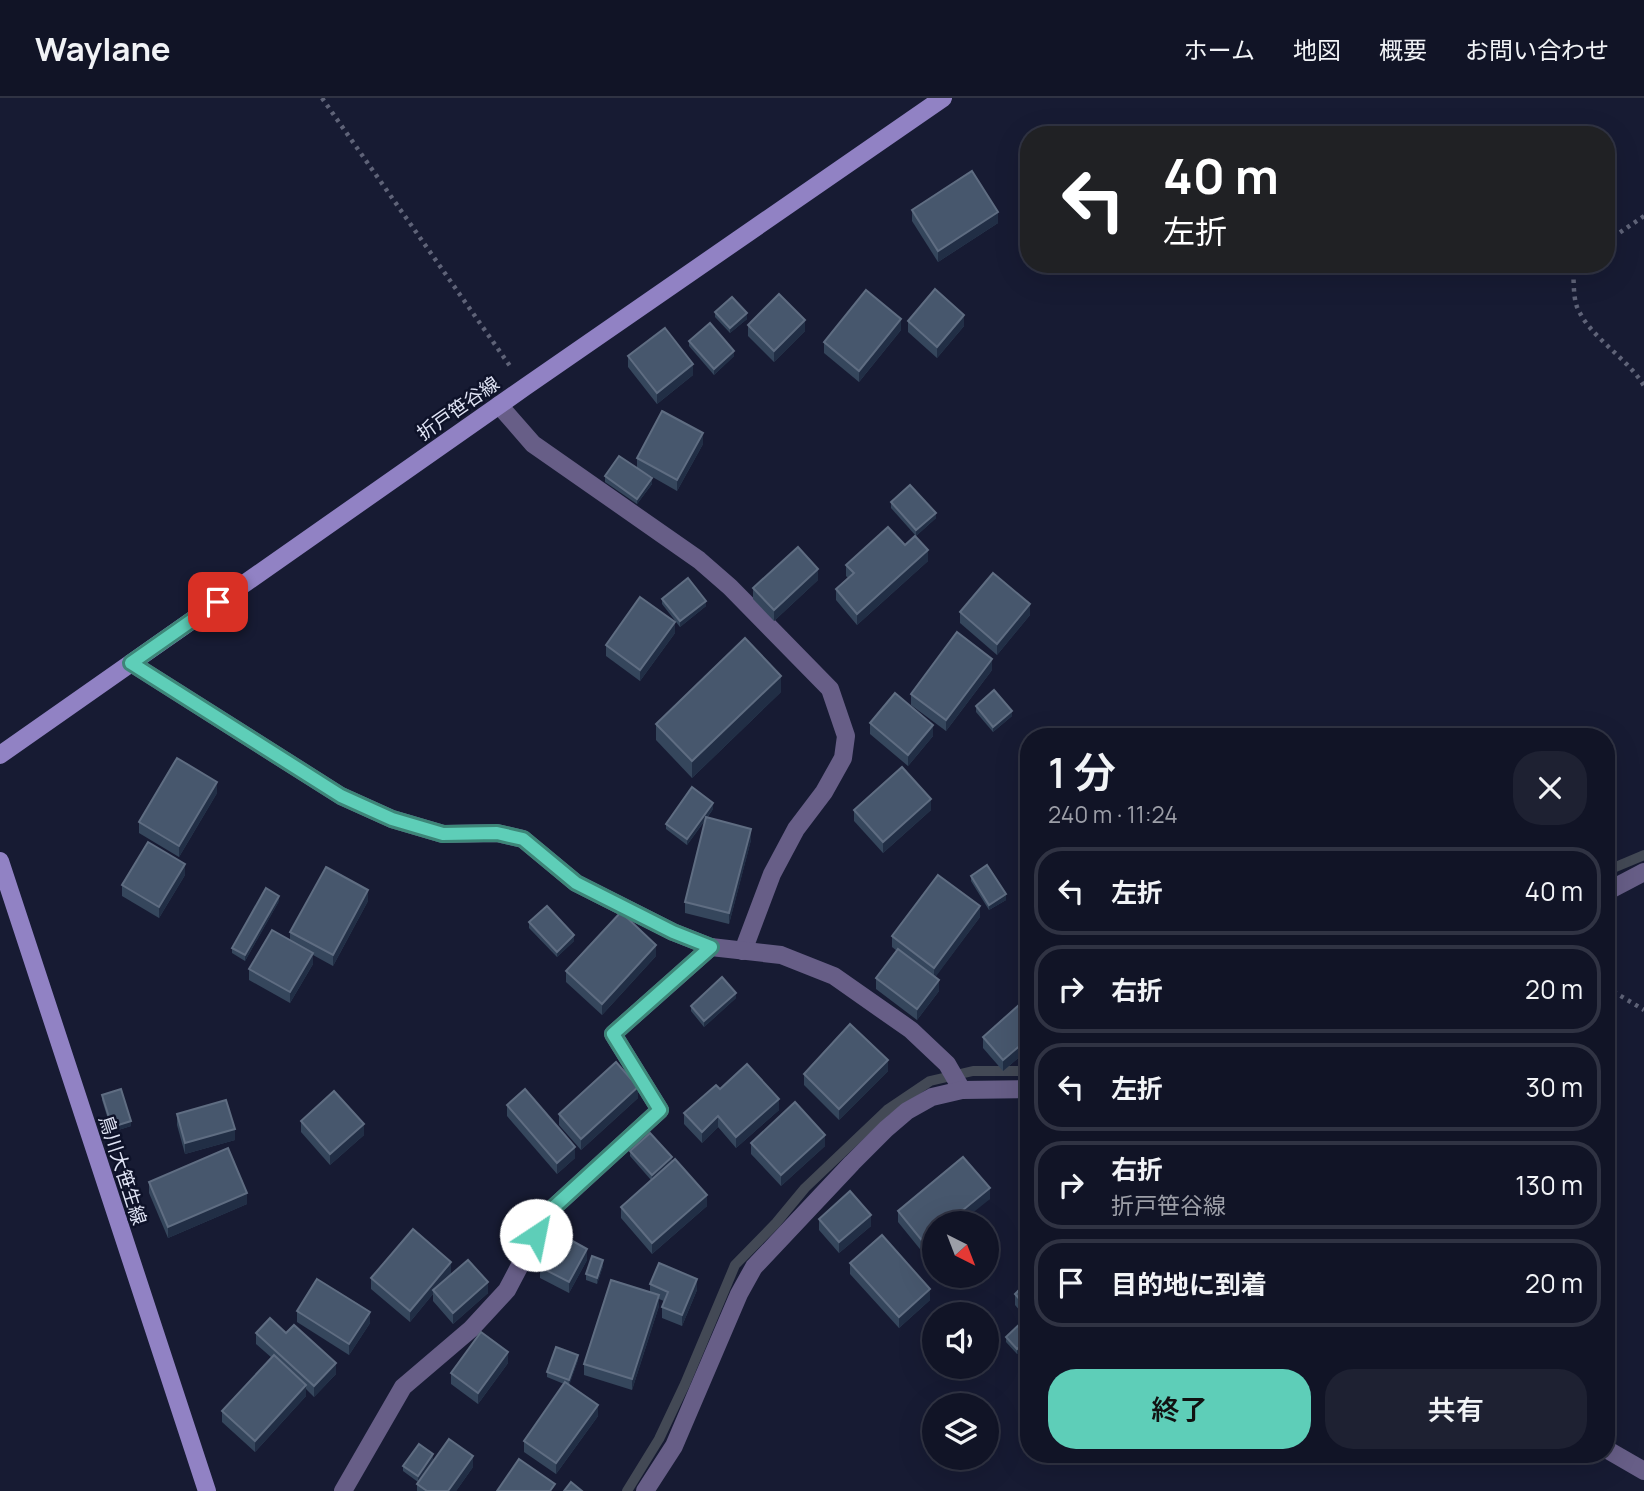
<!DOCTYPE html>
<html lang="ja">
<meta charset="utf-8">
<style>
:root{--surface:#111426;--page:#1e2132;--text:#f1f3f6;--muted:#9c9ea7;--line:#303343;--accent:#5eceb8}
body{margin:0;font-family:Manrope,"Noto Sans JP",sans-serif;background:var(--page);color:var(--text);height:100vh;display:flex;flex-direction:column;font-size:26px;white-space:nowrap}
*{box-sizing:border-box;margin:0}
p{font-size:23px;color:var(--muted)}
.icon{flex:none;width:38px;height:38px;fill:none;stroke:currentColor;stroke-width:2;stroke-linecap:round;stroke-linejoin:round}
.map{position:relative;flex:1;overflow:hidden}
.panel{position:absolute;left:1020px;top:630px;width:595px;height:735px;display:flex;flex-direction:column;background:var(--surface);border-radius:28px;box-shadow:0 7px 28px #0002,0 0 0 2px var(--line)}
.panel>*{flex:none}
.banner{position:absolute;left:1020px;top:28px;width:595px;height:147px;border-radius:28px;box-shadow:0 7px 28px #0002,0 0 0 2px var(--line);background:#202124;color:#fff;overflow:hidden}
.needle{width:46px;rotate:138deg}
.tools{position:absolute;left:922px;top:1113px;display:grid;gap:14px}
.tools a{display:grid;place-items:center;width:77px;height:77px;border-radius:50%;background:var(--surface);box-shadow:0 7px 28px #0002,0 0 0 2px var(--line);font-size:35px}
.pin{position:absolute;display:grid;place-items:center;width:60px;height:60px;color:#fff;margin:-30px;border-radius:14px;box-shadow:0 4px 10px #0006}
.me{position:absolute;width:77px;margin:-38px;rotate:34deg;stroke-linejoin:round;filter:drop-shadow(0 0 5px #0008)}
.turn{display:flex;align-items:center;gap:24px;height:147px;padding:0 28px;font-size:32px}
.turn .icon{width:91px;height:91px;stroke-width:2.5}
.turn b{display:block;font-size:49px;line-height:60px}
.round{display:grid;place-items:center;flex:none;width:74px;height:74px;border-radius:28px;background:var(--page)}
.summary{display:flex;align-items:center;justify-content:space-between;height:119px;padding:0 28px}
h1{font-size:42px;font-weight:600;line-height:52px}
.primary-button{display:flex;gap:14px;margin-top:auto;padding:14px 28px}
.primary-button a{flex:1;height:80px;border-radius:28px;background:var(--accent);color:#111;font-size:28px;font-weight:600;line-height:80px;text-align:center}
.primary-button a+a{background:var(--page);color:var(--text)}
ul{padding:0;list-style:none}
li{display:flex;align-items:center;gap:21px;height:88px;margin:0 14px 10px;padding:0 14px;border:4px solid var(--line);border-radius:28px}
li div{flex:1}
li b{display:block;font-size:26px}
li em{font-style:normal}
header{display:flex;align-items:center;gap:42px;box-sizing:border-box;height:98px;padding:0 35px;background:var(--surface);border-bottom:2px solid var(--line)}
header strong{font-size:33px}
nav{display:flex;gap:38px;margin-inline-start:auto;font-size:24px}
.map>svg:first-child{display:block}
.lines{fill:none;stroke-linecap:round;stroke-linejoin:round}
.stream{stroke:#434955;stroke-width:10}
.path{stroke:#5f6378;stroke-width:4.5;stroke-dasharray:3.5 5;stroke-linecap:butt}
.street{stroke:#675e87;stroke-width:18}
.secondary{stroke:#9182c4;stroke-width:18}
.wall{fill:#35465c}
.shaded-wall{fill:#212e45}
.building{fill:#47576d;stroke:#5f6d82;stroke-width:2}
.route-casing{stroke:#3d8678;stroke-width:18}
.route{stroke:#5eceb8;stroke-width:12}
.labels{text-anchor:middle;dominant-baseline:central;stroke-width:5;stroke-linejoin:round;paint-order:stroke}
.street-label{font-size:19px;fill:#e0e4f5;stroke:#0e1229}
</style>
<header>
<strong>Waylane</strong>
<nav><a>ホーム</a><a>地図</a><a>概要</a><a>お問い合わせ</a></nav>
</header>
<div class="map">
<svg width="1644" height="1393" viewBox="0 0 1644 1393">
<rect width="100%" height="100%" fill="#171b33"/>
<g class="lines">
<!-- stream -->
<g class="stream">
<path d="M1606,773l38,-16"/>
<path d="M627,1393l32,-52 26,-55 50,-119 41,-42 29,-35 82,-78 43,-29 43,-10h56"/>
</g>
<!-- path -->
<g class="path">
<path d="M322,0l188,268"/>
<path d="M1606,144l38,-26"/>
<path d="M1577,166l-4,5c1,11 0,27 4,38 13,31 50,50 67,79"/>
<path d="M1606,889l38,23"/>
</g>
<!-- street -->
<g class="street">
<path d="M499,307l34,39 166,116 31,27 100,102 16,47 -3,22 -19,34 -28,37 -24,45 -29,77"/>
<path d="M131,565l210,133 51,23 51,15 54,-1 26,6 53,44 97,49 38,15 70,8 53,21 77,54 36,34 15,26"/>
<path d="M1606,794l38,-20"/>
<path d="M1606,1351l38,22"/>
<path d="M343,1393l60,-104 68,-58 36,-39 29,-55 18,-28 106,-97 -47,-76 98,-87"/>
<path d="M645,1393l29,-45 65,-152 15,-27 98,-104 34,-34 21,-18 25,-14 30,-7 67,-1"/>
</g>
<!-- secondary -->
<g class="secondary">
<path d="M0,657l525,-368 418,-289"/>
<path d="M0,763l207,630"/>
</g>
</g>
<!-- wall -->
<g class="wall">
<path d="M912,112l86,13 -60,39 -26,-41z"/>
<path d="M715,214l32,7 -17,14 -15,-16z"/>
<path d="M908,223l56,5 -27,32 -29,-26z"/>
<path d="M748,227l57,6 -31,31 -26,-26z"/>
<path d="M901,232l-42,52 -35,-29v-11z"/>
<path d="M689,243l45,15 -20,19 -25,-29z"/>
<path d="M628,258l65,19 -36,29 -29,-37z"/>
<path d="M703,346l-26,47 -35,-20 10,13 -15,20 -32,-22v-6l32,-8v-10z"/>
<path d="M891,404l45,16 -20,18 -25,-28z"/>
<path d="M905,447l23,16 -71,64 -21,-25v-11l12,-11 -2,-2v-11z"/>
<path d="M818,482l-44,41 -21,-22v-11z"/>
<path d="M662,501l44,7 -26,21 -18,-23z"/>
<path d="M960,514l70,3 -33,40 -37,-32z"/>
<path d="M675,535l-35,48 -34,-25v-11z"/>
<path d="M992,572l-46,61 -35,-26v-11z"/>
<path d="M781,594l-89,86 -36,-38v-16z"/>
<path d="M976,608l36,10 -19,16 -17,-20z"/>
<path d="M870,625l63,13 -25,30 -38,-32z"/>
<path d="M217,695l-38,64 -40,-24v-11z"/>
<path d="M713,711l-6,9 44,22 -22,84 -44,-11v-11l21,-83 -19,26 -21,-16v-5z"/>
<path d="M854,712h77l-48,43 -29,-32z"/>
<path d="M185,777l-26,43 -37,-22v-11z"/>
<path d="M971,778l35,24 -17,10 -18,-29z"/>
<path d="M279,803l-34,60 -13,-8v-5z"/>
<path d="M368,803l-35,65 -20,-11v9l-23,39 -41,-23v-11l41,-29v-8z"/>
<path d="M980,819l-45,60 4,14 -22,29 -41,-31v-11l21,-27 -5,-4v-11z"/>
<path d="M529,824l45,19 -17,16 -28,-29z"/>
<path d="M656,858l-54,59 -36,-33v-11z"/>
<path d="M1029,898v53l-26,22 -20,-23v-11z"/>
<path d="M736,900l-32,29 -13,-16v-5z"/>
<path d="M888,973l-49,49 -35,-35v-11z"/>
<path d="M720,991l59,21 -43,38 -18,-21 -16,16 -18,-19v-11z"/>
<path d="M102,997l29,31 -19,6 -10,-32z"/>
<path d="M638,1000l-57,52 -22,-25v-11z"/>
<path d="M507,1007l68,53 -18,16 -50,-58z"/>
<path d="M177,1016l58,26 -50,14 -8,-29z"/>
<path d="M301,1023l63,14 -34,30 -29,-33z"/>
<path d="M751,1045l74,3 -44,40 -30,-32z"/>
<path d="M630,1053l42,10 35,45 -55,48 -31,-36v-11l30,-27 -21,-24z"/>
<path d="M149,1084l98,22 -79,34 -19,-45z"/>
<path d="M990,1101l-56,24v22l-10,9 -26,-32v-11z"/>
<path d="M819,1121l52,7 -32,27 -20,-23z"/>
<path d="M587,1162l-18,33 -29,-15v-11z"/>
<path d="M850,1165l80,37 -31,28 -49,-54z"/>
<path d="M603,1168l-6,18 -11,-4v-6z"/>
<path d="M1029,1170v53l-14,-16v-11l7,-7 -1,-11z"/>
<path d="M451,1175l-4,5 41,15 -35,31 -20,-23v-7l-23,28 -39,-33v-11z"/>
<path d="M650,1186l47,6 -15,36 -20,-8v-11l2,-6 -5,-2v7l-27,84 -48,-15v-11l66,-71z"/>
<path d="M297,1213l73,12 -21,32 -52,-33z"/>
<path d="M1029,1225v21l-12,10 -11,-12v-5z"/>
<path d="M256,1235h30l50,41 -22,23 -8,-8v7l-51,56 -33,-30v-11l50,-53 -16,-14z"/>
<path d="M578,1262l-9,25 29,31 -42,58 -32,-22v-11l40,-57 -17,-7v-5z"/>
<path d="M508,1265l-30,41 -27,-20v-11z"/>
<path d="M433,1361l-15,23 -15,-11v-5z"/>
<path d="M473,1369l-17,24h-39v-7z"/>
</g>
<!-- shaded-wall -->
<g class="shaded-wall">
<path d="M998,114v11l-60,39v-11z"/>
<path d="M747,215v6l-17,14v-5z"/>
<path d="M964,217v11l-27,32v-11z"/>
<path d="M901,221v11l-42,52v-11z"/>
<path d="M805,222v11l-31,31v-11z"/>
<path d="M734,253v5l-20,19v-6z"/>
<path d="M693,266v11l-36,29v-11z"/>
<path d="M703,335v11l-26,47v-11z"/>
<path d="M652,380v6l-15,20v-5z"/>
<path d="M936,415v5l-20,18v-6z"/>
<path d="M928,452v11l-71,64v-11z"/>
<path d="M818,471v11l-44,41v-11z"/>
<path d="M706,503v5l-26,21v-6z"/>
<path d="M1030,506v11l-33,40v-11z"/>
<path d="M675,524v11l-35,48v-11z"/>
<path d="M992,561v11l-46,61v-11z"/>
<path d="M781,578v16l-89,86v-17z"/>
<path d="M1012,613v5l-19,16v-5z"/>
<path d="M933,627v11l-25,30v-11z"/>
<path d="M217,684v11l-38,64v-11z"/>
<path d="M931,701v11l-48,43v-11z"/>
<path d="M713,705v6l-26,36v-6z"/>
<path d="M751,731v11l-22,84v-11z"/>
<path d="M185,766v11l-26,43v-11z"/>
<path d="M368,792v11l-35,65v-11z"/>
<path d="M1006,796v6l-17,10v-5z"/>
<path d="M279,798v5l-34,60v-6z"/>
<path d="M980,808v11l-46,62v-11z"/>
<path d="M574,837v6l-17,16v-5z"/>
<path d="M656,847v11l-54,59v-11z"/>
<path d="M313,855v11l-23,39v-11z"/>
<path d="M939,882v11l-22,29v-11z"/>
<path d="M736,895v5l-32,29v-6z"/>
<path d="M1029,940v11l-26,22v-11z"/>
<path d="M888,962v11l-49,49v-11z"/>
<path d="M638,989v11l-57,52v-11z"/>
<path d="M779,1001v11l-43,38v-11z"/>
<path d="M718,1018v11l-16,16v-11z"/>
<path d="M131,1023v5l-19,6v-5z"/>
<path d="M364,1026v11l-34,30v-11z"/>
<path d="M235,1031v11l-50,14v-11z"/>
<path d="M825,1037v11l-44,40v-11z"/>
<path d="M575,1049v11l-18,16v-11z"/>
<path d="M672,1059v6l-20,18v-6z"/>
<path d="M990,1090v11l-30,24h-13z"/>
<path d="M247,1095v11l-79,34v-11z"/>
<path d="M707,1097v11l-55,48v-11z"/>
<path d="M871,1117v11l-32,27v-11z"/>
<path d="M934,1136v11l-10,9v-11z"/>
<path d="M587,1151v11l-18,33v-11z"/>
<path d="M603,1162v6l-6,18v-6z"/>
<path d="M451,1164v11l-16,19 -2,-2v4l-23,28v-11z"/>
<path d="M697,1181v11l-15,36v-11z"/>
<path d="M488,1184v11l-35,31v-11z"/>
<path d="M930,1191v11l-31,28v-11z"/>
<path d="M659,1197v11l-27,84v-11z"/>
<path d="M370,1214v11l-21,32v-11z"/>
<path d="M1029,1240v6l-12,10v-5z"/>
<path d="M508,1254v11l-30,41v-11z"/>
<path d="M578,1257v5l-9,26v-6z"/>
<path d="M336,1265v11l-22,23v-11z"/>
<path d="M306,1287v11l-51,56v-11z"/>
<path d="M598,1307v11l-42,58v-11z"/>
<path d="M433,1356v5l-15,23v-6z"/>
<path d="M473,1358v11l-17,24h-8z"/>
</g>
<!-- building -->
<g class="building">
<path d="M972,73l26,41 -60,39 -26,-41z"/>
<path d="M935,191l29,26 -27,32 -29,-26z"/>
<path d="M866,192l35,29 -42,52 -35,-29z"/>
<path d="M779,196l26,26 -31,31 -26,-26z"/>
<path d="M732,199l15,16 -17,15 -15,-16z"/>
<path d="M710,225l24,28 -20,18 -25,-28z"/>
<path d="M665,230l28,36 -36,29 -29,-37z"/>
<path d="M662,313l41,22 -26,47 -40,-22z"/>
<path d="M619,358l33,22 -15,21 -32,-23z"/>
<path d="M910,387l26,28 -20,17 -25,-28z"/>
<path d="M888,429l17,18 10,-9 13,14 -71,64 -21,-25 18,-16 -8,-8z"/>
<path d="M798,449l20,22 -44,41 -21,-22z"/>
<path d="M993,475l37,31 -33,40 -37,-32z"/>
<path d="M688,480l18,23 -26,20 -18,-22z"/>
<path d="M640,499l35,25 -35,48 -34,-25z"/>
<path d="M957,534l35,27 -46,61 -35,-26z"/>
<path d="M745,540l36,38 -89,85 -36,-37z"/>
<path d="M994,592l18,21 -19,16 -17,-21z"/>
<path d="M895,595l38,32 -25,30 -38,-32z"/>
<path d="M177,660l40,24 -38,64 -40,-24z"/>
<path d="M902,669l29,32 -48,43 -29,-32z"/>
<path d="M692,689l21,16 -26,36 -21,-15z"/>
<path d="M706,719l45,12 -22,84 -44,-11z"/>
<path d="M148,744l37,22 -26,43 -37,-22z"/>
<path d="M987,767l19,29 -17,11 -18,-29z"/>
<path d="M326,769l42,23 -35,65 -43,-23z"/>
<path d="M938,777l42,31 -46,62 -42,-32z"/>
<path d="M266,790l13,8 -34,59 -13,-7z"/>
<path d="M547,808l27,29 -17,17 -28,-30z"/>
<path d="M621,814l35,33 -54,59 -36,-33z"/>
<path d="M272,832l41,23 -23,39 -41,-23z"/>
<path d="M898,851l41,31 -22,29 -41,-31z"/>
<path d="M722,879l14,16 -32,28 -13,-15z"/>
<path d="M1029,898v42l-26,22 -20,-23z"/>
<path d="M850,926l38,36 -49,49 -35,-35z"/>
<path d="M616,964l22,25 -57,52 -22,-25z"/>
<path d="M747,966l32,35 -43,38 -18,-21 -16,16 -18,-19 32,-28 4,4z"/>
<path d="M121,991l10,32 -19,6 -10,-32z"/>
<path d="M525,991l50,58 -18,16 -50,-58z"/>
<path d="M334,993l30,33 -34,30 -29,-33z"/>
<path d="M226,1002l9,29 -50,14 -8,-29z"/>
<path d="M795,1004l30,33 -44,40 -30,-32z"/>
<path d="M650,1035l22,24 -20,18 -22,-24z"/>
<path d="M228,1050l19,45 -79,34 -19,-45z"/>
<path d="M963,1059l27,31 -43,35h-13v11l-10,9 -26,-32z"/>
<path d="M675,1061l32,36 -55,48 -31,-36z"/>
<path d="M850,1093l21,24 -32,27 -20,-23z"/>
<path d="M413,1131l38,33 -41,49 -39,-33z"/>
<path d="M558,1135l29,16 -18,33 -29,-15z"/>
<path d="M882,1137l48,54 -31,28 -49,-54z"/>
<path d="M592,1158l11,4 -6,18 -11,-4z"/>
<path d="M468,1162l20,22 -35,31 -20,-23z"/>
<path d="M659,1165l38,16 -15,36 -20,-8 6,-15 -18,-8z"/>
<path d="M1029,1170v42l-14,-16 12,-12 -6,-6z"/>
<path d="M317,1181l53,33 -21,32 -52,-33z"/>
<path d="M611,1182l48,15 -27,84 -48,-15z"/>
<path d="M270,1220l16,15 8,-8 42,38 -22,23 -58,-53z"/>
<path d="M1025,1221l4,4v15l-12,11 -11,-12z"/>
<path d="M481,1234l27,20 -30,41 -27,-20z"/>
<path d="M556,1249l22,8 -9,25 -22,-8z"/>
<path d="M274,1257l32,30 -51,56 -33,-30z"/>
<path d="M565,1284l33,23 -42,58 -32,-22z"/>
<path d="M449,1341l24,17 -25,35h-21l-10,-7z"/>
<path d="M419,1346l14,10 -15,22 -15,-10z"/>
<path d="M519,1361l36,25 -5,7h-53z"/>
<path d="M571,1384l11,9h-18z"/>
</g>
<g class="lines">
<!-- route casing -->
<g class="route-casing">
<path id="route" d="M218,504l-87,61 210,133 51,23 51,15 54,-1 26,6 53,44 97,49 38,15 -98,87 47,76 -106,97 -18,28"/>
</g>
<!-- route -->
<use href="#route" class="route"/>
</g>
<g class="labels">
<!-- street labels -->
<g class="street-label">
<text transform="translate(458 310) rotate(-35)">折戸笹谷線</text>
<text transform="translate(123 1072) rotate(72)">鳥川大笹生線</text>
</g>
</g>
</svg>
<div class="tools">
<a><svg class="needle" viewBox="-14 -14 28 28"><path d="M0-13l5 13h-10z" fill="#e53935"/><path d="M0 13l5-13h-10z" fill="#9c9ea7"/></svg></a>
<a><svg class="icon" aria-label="sound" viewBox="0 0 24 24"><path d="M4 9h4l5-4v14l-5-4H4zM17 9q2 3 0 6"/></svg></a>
<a><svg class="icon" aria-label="layers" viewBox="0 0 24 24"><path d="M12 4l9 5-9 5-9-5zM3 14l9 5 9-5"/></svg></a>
</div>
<div class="pin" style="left:218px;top:504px;background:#d93025"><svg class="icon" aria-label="arrive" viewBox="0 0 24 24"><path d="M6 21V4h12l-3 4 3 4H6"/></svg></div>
<svg class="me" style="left:536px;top:1137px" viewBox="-20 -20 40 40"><circle r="19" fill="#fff"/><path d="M0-13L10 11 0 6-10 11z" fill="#5eceb8"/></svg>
<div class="banner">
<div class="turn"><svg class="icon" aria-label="left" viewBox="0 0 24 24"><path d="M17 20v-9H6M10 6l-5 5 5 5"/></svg><div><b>40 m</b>左折</div></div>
</div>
<section class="panel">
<div class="summary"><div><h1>1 分</h1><p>240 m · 11:24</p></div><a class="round"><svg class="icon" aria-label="close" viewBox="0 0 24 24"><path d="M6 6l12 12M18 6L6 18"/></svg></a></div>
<ul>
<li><svg class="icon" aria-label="left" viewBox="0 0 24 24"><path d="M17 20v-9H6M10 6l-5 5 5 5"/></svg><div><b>左折</b></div><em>40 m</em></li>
<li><svg class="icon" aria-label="right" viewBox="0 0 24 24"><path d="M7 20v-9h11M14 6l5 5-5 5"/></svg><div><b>右折</b></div><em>20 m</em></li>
<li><svg class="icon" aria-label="left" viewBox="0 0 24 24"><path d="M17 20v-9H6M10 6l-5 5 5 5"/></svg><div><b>左折</b></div><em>30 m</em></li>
<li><svg class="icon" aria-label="right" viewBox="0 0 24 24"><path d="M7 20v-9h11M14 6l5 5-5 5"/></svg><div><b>右折</b><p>折戸笹谷線</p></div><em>130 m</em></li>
<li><svg class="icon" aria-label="arrive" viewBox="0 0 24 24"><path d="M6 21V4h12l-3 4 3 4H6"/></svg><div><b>目的地に到着</b></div><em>20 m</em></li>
</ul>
<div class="primary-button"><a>終了</a><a>共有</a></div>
</section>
</div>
